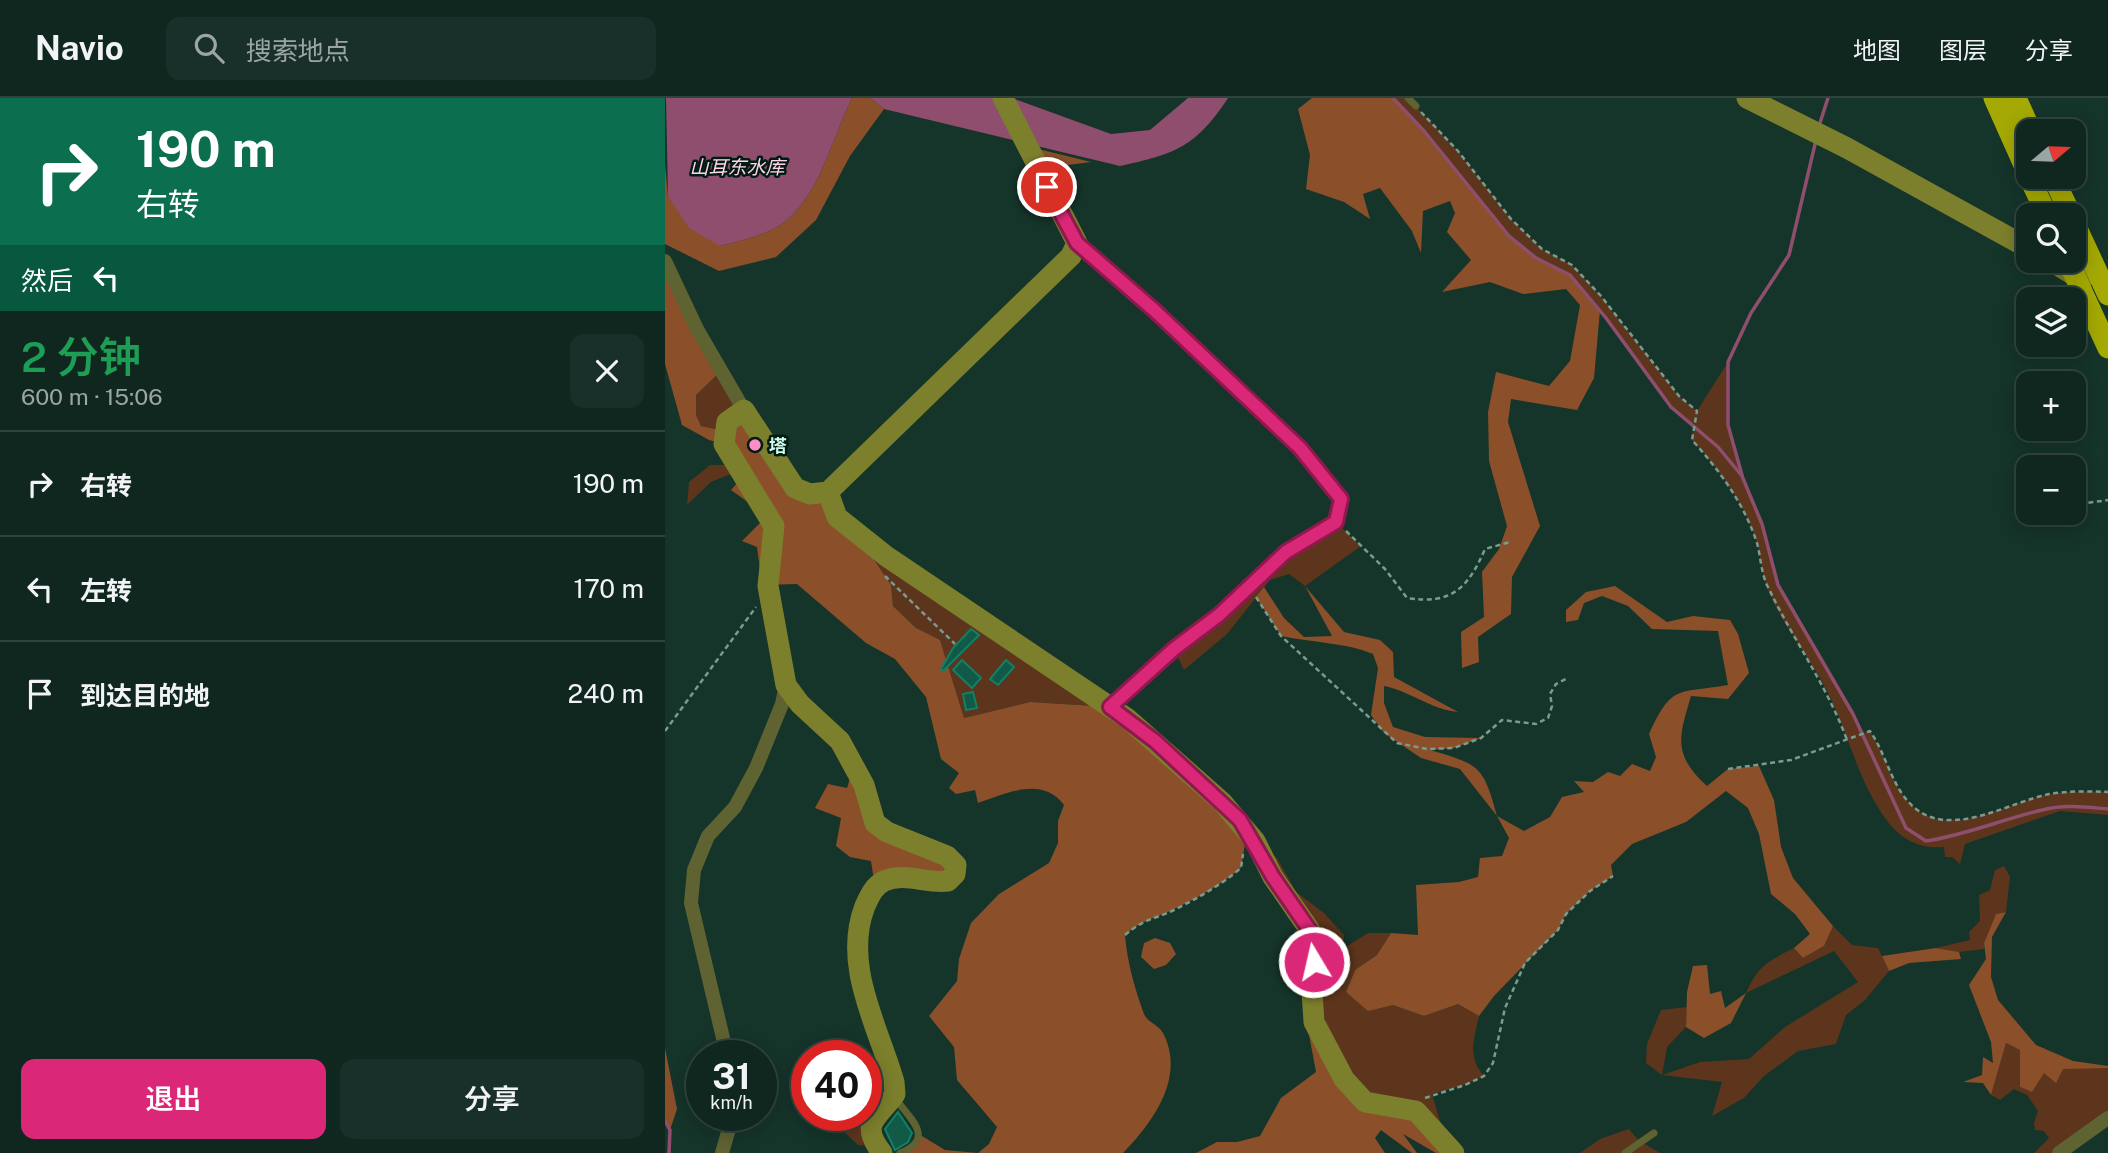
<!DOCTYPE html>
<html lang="zh">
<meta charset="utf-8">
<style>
:root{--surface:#102720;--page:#192f29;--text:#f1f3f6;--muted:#9ca5a5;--line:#30443e;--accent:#db2777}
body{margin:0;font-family:"Public Sans","Noto Sans SC",sans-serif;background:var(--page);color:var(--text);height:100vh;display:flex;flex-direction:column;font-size:26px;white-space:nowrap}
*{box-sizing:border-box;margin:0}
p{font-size:23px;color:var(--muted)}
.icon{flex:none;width:38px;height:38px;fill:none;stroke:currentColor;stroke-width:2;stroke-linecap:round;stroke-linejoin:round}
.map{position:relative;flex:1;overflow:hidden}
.details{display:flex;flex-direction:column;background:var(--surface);width:665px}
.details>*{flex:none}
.guide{background:#0b6e4f;color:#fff;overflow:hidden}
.needle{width:46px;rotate:71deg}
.fabs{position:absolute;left:1351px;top:21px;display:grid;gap:14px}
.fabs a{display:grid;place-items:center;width:70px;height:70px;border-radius:14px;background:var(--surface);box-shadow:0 4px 18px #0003,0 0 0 2px var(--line);font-size:35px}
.speed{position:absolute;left:21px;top:942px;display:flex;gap:14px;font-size:35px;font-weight:700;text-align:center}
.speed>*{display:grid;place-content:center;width:91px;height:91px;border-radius:50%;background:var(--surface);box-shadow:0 4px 18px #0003,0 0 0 2px var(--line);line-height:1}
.speed small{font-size:18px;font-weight:400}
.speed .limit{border:10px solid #d22;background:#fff;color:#111}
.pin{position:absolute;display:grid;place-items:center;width:60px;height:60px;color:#fff;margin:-30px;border:4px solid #fff;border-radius:50%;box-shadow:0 2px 7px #0007}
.me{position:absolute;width:77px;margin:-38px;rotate:351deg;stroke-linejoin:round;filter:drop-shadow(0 0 5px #0008)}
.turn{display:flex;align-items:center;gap:24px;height:147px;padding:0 21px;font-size:32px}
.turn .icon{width:91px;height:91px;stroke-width:2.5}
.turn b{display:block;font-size:49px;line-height:60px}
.then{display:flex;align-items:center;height:66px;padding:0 21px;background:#0003;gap:14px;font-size:26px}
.round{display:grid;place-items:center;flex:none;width:74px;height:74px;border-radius:14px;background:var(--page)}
.overview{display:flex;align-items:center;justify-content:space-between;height:119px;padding:0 21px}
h1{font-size:42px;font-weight:600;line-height:52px;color:#1e9e55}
.button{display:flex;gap:14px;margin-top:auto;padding:14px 21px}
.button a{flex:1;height:80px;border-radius:14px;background:var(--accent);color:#fff;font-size:28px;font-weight:600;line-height:80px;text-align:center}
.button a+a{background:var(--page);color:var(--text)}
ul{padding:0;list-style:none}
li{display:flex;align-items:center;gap:21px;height:105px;padding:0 21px;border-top:2px solid var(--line)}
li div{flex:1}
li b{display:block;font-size:26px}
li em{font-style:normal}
header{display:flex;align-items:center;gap:42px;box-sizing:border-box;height:98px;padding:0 35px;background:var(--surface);border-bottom:2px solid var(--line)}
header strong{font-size:33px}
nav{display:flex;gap:38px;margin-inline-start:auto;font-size:24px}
.search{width:490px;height:63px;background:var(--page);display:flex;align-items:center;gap:18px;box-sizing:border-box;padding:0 24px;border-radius:14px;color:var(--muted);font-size:26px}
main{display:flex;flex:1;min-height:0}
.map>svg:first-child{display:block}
.green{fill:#5d351c}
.forest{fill:#8b502a}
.water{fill:#8f4e6d}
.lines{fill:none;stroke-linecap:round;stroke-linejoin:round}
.stream{stroke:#8f4e6d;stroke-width:3.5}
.building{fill:#105a47;stroke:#108066;stroke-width:2}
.path{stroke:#779d90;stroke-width:2.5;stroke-dasharray:5 3.5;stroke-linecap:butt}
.lane{stroke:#5f6231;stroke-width:7}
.street{stroke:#5f6231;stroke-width:14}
.secondary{stroke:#7c7f2b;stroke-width:21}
.highway{stroke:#a5a903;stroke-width:21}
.route-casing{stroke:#8e194d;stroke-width:18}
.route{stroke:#db2777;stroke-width:12}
.poi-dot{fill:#fc8fc2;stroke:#001b13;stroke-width:2.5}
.labels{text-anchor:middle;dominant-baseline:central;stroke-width:5;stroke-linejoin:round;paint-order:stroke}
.poi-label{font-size:18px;font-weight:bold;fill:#d0fded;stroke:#001b13;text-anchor:start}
.water-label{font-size:19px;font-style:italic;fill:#ffd6e7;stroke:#001b13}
</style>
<header>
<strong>Navio</strong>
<div class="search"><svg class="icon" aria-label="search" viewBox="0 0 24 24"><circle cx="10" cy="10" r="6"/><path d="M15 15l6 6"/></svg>搜索地点</div>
<nav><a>地图</a><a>图层</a><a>分享</a></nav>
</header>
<main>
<section class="details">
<div class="guide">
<div class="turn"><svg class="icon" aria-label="right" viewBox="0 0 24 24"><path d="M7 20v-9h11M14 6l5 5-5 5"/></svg><div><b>190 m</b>右转</div></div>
<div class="then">然后<svg class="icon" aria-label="left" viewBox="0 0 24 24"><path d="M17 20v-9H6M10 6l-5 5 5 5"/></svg></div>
</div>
<div class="overview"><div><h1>2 分钟</h1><p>600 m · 15:06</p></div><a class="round"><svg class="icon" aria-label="close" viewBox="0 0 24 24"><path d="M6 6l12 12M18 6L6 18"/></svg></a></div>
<ul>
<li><svg class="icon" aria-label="right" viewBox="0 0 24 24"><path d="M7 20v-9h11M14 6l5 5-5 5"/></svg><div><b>右转</b></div><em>190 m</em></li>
<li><svg class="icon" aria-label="left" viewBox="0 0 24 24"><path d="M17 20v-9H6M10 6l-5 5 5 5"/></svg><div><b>左转</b></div><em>170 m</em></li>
<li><svg class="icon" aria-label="arrive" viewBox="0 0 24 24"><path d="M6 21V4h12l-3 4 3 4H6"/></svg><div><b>到达目的地</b></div><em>240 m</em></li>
</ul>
<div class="button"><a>退出</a><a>分享</a></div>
</section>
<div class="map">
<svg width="1443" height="1055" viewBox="0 0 1443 1055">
<rect width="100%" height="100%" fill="#15342a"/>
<!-- green -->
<g class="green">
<path d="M728,0h15l50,53 53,68 31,30 30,16 29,31 78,100 18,15 31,-49v63l14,51 20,48 16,61 85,148 7,-2c17,24 22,59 46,78 37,29 94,-7 133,-15 19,-3 40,-3 59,-2v23l-48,-4 -95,33 -5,20 -8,-7h-7l-1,-10c-30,3 -50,-13 -65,-38 -21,-33 -31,-73 -47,-108 -18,-40 -50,-74 -66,-116 -5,-13 -5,-28 -9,-42 -12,-39 -38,-73 -65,-103l1,-14 -22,-19 -65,-89 -36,-43 -34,-17 -27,-22z"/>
<path d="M56,273l18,32 -12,19 -13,7 -13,-3 -5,-11v-20z"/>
<path d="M45,367h28l3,5 -30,12 -24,23 2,-23z"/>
<path d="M671,424l25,24 -56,40 -16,-12 -19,6 -43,54 -43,36 -10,-21 82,-70z"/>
<path d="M205,458l240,151 -80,-5 -66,16 -24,-78 -24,-12 -23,-22 -2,-21z"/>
<path d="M590,743l22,17 19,34 28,21 20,22v13l24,-15h23l-14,22 -22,15 -9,22 22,18 25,-5 31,11 34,-12 21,12c-5,23 -12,41 5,60l-19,9 -33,9 14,47 -66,-34 -52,-55 -11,-104z"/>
<path d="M1339,768l6,11 -4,35 -10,2 -12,29v6l-25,3 -23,-4 34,-8 -1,-8 11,-11 -1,-26 11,-5 5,-20z"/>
<path d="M1168,828l19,19 26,3 11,23 -24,29 -19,15 -10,29 -38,7 -34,25 -20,22 -32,18 10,-34 -60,-7 -16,-12 1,-19 14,-34 26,-3 -1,20 -19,20 -5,28 38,-13 49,-3 36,-32 73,-45 -24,-31 -88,42c12,-27 22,-32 48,-45l9,10 21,-12z"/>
<path d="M1341,945l14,7v37l12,5 12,-19 19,-5h45v49l-49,36h-25l15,-15 -5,-7 -9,-1 -1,-7 4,-12 -11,-16 -13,-6 -14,11 -9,-5z"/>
<path d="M201,1000l18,11 -8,37 -18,-1 -22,-21 2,-9h28z"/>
<path d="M964,1031l9,11 22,13h-80l20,-14z"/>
</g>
<!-- forest -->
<g class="forest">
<path d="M187,0h18l14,11 -34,47 -34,64 -40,37 -57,14 -54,-27v-80l3,32 52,50c20,-5 49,-11 66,-25 35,-30 46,-83 66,-123z"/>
<path d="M647,0h81l31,33 85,105 27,22 34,17 30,35 -6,68 -17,32 -66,-11 -3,23 32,104 -28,51 -1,37 -33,23 1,25 -17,6 -1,-36 23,-15 -2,-45 17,-23 8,-23 -18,-65 -1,-49 8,-40 53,14 21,-25 10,-56 -14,-16 -43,5 -33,-12 -48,10 29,-32 -24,-28 8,-19 -5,-12 -27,10 -2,42 -9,-22 -32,-43 -17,6 7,25 -26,-17 -38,-13 4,-34 -12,-46z"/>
<path d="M361,48l65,16 -54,7z"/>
<path d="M0,163l56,110 -25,24v20l5,11 14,3 29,-19 51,78 33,4 63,93 2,21 23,22 24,12 24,78 66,-16 80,5 45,34 90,103 -4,24c-20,17 -43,30 -67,41 -21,11 -29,9 -49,26 2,27 10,54 19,79 3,8 15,11 19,19 23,44 -10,89 -40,120h-223l11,-6 6,-14 28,17 33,3 11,-9 8,-17 -40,-47 -3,-33 -25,-31 28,-35 2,-22 12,-36 28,-29 50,-31 9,-20v-22l6,-16c-22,-29 -57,-12 -86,-2l-3,-13 -19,4 -7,-6 10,-15 -18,-14 -15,-62 -31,-38 -29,-16 -69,-59 -35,1 -5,-38 -15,-6 20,-20 -3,-11 -28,-20 13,-15 -20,-31 -15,-4 -27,-15 -17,-61z"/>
<path d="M640,488l39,46 36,8 13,12 1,25 64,35c-28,-3 -48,-21 -74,-26v17l9,24 32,10 56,1 -27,10 -24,2c50,15 53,15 67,66l27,15 26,-14 12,-20 22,-5 -10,-11 19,1 15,-10 12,4 12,-12 18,7 6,-14 -7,-23c24,-51 28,-40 79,-49l-10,-54 -66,-2 -24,-23 -26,-10 -18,7 -6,17 -12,2v-12l20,-18 29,-6 52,36 26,-6 37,4 8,14 11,39 -21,26 -37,-3c-12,41 -19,58 16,90l21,-17 31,-3 15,34 7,47 12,31 40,48 -9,20 -21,12 -9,-10 16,-14 -15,-20 -24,-20 -12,-60 -11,-26 -22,-17 -40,31 -54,22 -21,21 2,11 -23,15 -24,23 -8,16 -64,66 -15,20 -21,-12 -34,12 -31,-11 -25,6 -22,-19 9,-22 22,-15 14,-22 27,2 -2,-50 43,-3 19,-5 2,-19 22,-2 7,-18 -12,-22 -37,-47 -39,-11 -37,-25 -13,-18 7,-47 -5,-14c-29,-12 -60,-11 -92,-18l-25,-39 8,-10 20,31 20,19 28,-1z"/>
<path d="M189,667l21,58 50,23 30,28 -80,13 -4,-26 -21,-4 -14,-11 5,-28 -26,-10 13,-24 19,4z"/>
<path d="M1341,814l-14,25 -1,40 7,23 38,45 37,16 35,5v2l-45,1 -7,14 -12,-10 -12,19 -12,-5v-37l-14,-7 -15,52 -8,-12 -20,-1 19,-7 1,-18 10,6 -2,-21 -22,-57 17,-26 -2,-16 12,-29z"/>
<path d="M490,840l15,5 6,11 -10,11 -12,4 -13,-12 3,-14z"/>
<path d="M1271,850l23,4 2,7 -52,4 -20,8 -7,-15z"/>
<path d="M1042,867l3,29 11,-3 4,17 21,-15 -15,30 -27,15 -18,-11 1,-35 6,-26z"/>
<path d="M640,915l9,9 51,80 36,5 43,46h-8l-33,-19 14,19h-5l-31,-23 -6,8 10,15h-189l21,-11h20l23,-6 21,-38 35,-26z"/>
<path d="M0,950l12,61 -7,21 -5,-9z"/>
</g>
<!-- water -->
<g class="water">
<path d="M1,0h186c-20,40 -31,93 -66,123 -17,14 -46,20 -66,25l-31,-18 -21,-32z"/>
<path d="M205,0h142l99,36 39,-4 38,-32h40c-32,49 -53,56 -108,68l-236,-57z"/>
</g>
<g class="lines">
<!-- stream -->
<g class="stream">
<path d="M728,0l31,33 85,105 27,22 34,17 36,43 65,89 47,40 24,29 20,48 16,61 75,129 53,114 20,13c40,-6 77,-22 116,-31 22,-6 44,-3 66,-1"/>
<path d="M1154,28l9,-28"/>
<path d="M1077,377l-14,-50v-63l23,-49 38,-58 27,-115"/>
<path d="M0,1023l5,9 -1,23"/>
</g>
</g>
<!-- building -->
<g class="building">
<path d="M306,531l8,6 -36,36 -2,-2 12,-21z"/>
<path d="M297,562l19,18 -9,10 -19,-18z"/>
<path d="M341,562l8,7 -16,18 -8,-6z"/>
<path d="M308,594l4,16 -11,2 -3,-16z"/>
<path d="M233,1014l14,21 -4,9 -13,8 -10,-21z"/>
</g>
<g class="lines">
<!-- path -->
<g class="path">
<path d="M756,14l37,39 53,68 31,30 30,16 29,31 78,100 18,15 -5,29c27,30 52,63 65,103 4,15 4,32 12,46 25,52 58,97 78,151"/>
<path d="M1415,406l28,-4"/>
<path d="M681,433l39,38 22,29c45,7 61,-10 78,-49l25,-7"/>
<path d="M220,478l70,68"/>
<path d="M591,499l25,39 116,107 30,6 27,-1 27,-10 21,-18 34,4 12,-6 4,-12 -2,-12 6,-10 12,-6"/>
<path d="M0,633l91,-124"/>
<path d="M1063,671l63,-9 79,-29c17,24 22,59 46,78 37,29 94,-7 133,-15 19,-3 40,-3 59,-2"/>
<path d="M460,837c20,-17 28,-15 49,-25 24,-12 47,-25 67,-42l2,-14"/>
<path d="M760,1000l40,-13 19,-9 9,-13 12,-55 20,-45 33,-33 8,-16 24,-23 23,-15"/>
</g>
<!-- lane -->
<g class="lane">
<path d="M743,0l8,8"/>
<path d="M231,1000c7,16 44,39 4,55"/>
<path d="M960,1055l29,-20"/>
</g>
<!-- street -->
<g class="street">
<path d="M412,145l77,67 145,138 42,51 -5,23 -50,30 -67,63 -45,34 -64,58"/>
<path d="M0,163l32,68 47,81"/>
<path d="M62,957l-36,-152 3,-33 14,-34 27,-29 21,-39 26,-64 4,-19"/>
<path d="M57,1055l11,-38"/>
<path d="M1394,1055l49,-35"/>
</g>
<!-- secondary -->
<g class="secondary">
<path d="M1082,0l100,50 181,100"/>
<path d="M1386,163l31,19"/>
<path d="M163,394l9,25 49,39 242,163 94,83 33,39 18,36 36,52 8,19 -6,28 3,46 30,57 21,23 51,9 38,42"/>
<path d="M217,1055c-23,-30 -5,-34 13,-59l-1,-12c-16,-56 -52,-117 -29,-176 5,-11 9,-20 19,-25 21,-9 43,3 64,0l7,-7 1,-9 -9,-9 -60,-24 -12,-9 -11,-38 -24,-44 -40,-37 -14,-19 -18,-99 6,-60 -50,-82 3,-22 17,-12 51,78 15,6 18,-2 243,-236 6,-13 -74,-145"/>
</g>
<!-- highway -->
<g class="highway">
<path d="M1329,0l34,76"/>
<path d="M1351,0l15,33"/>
<path d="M1364,79l18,38"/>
<path d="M1388,79l18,38"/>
<path d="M1409,124l34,73"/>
<path d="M1403,163l40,87"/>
</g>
</g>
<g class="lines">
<!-- route casing -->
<g class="route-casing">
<path id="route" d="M382,89l30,56 77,67 146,138 41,51 -5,23 -50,30 -67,63 -45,34 -64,58 45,34 85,79 33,57 36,52 8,19 -3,14"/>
</g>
<!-- route -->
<use href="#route" class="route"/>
</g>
<!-- markers -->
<circle class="poi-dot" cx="90" cy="347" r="7"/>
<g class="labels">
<!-- poi labels -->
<g class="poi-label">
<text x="104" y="347">塔</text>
</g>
<!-- water labels -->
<g class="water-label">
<text x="72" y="69">山耳东水库</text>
</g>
</g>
</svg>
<div class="fabs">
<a><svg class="needle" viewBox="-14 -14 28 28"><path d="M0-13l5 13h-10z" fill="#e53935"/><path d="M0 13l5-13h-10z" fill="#9ca5a5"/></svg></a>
<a><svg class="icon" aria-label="search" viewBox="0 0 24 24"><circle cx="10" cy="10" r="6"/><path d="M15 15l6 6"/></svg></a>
<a><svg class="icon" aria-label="layers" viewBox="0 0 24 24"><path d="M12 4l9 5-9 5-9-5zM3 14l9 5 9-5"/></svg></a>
<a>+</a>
<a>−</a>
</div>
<div class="speed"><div>31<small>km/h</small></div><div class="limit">40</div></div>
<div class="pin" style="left:382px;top:89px;background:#d93025"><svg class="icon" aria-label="arrive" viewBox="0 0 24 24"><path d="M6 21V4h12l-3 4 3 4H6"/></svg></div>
<svg class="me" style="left:649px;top:864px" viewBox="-20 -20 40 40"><circle r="17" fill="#db2777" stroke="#fff" stroke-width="3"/><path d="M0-11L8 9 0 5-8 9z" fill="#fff"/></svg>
</div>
</main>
